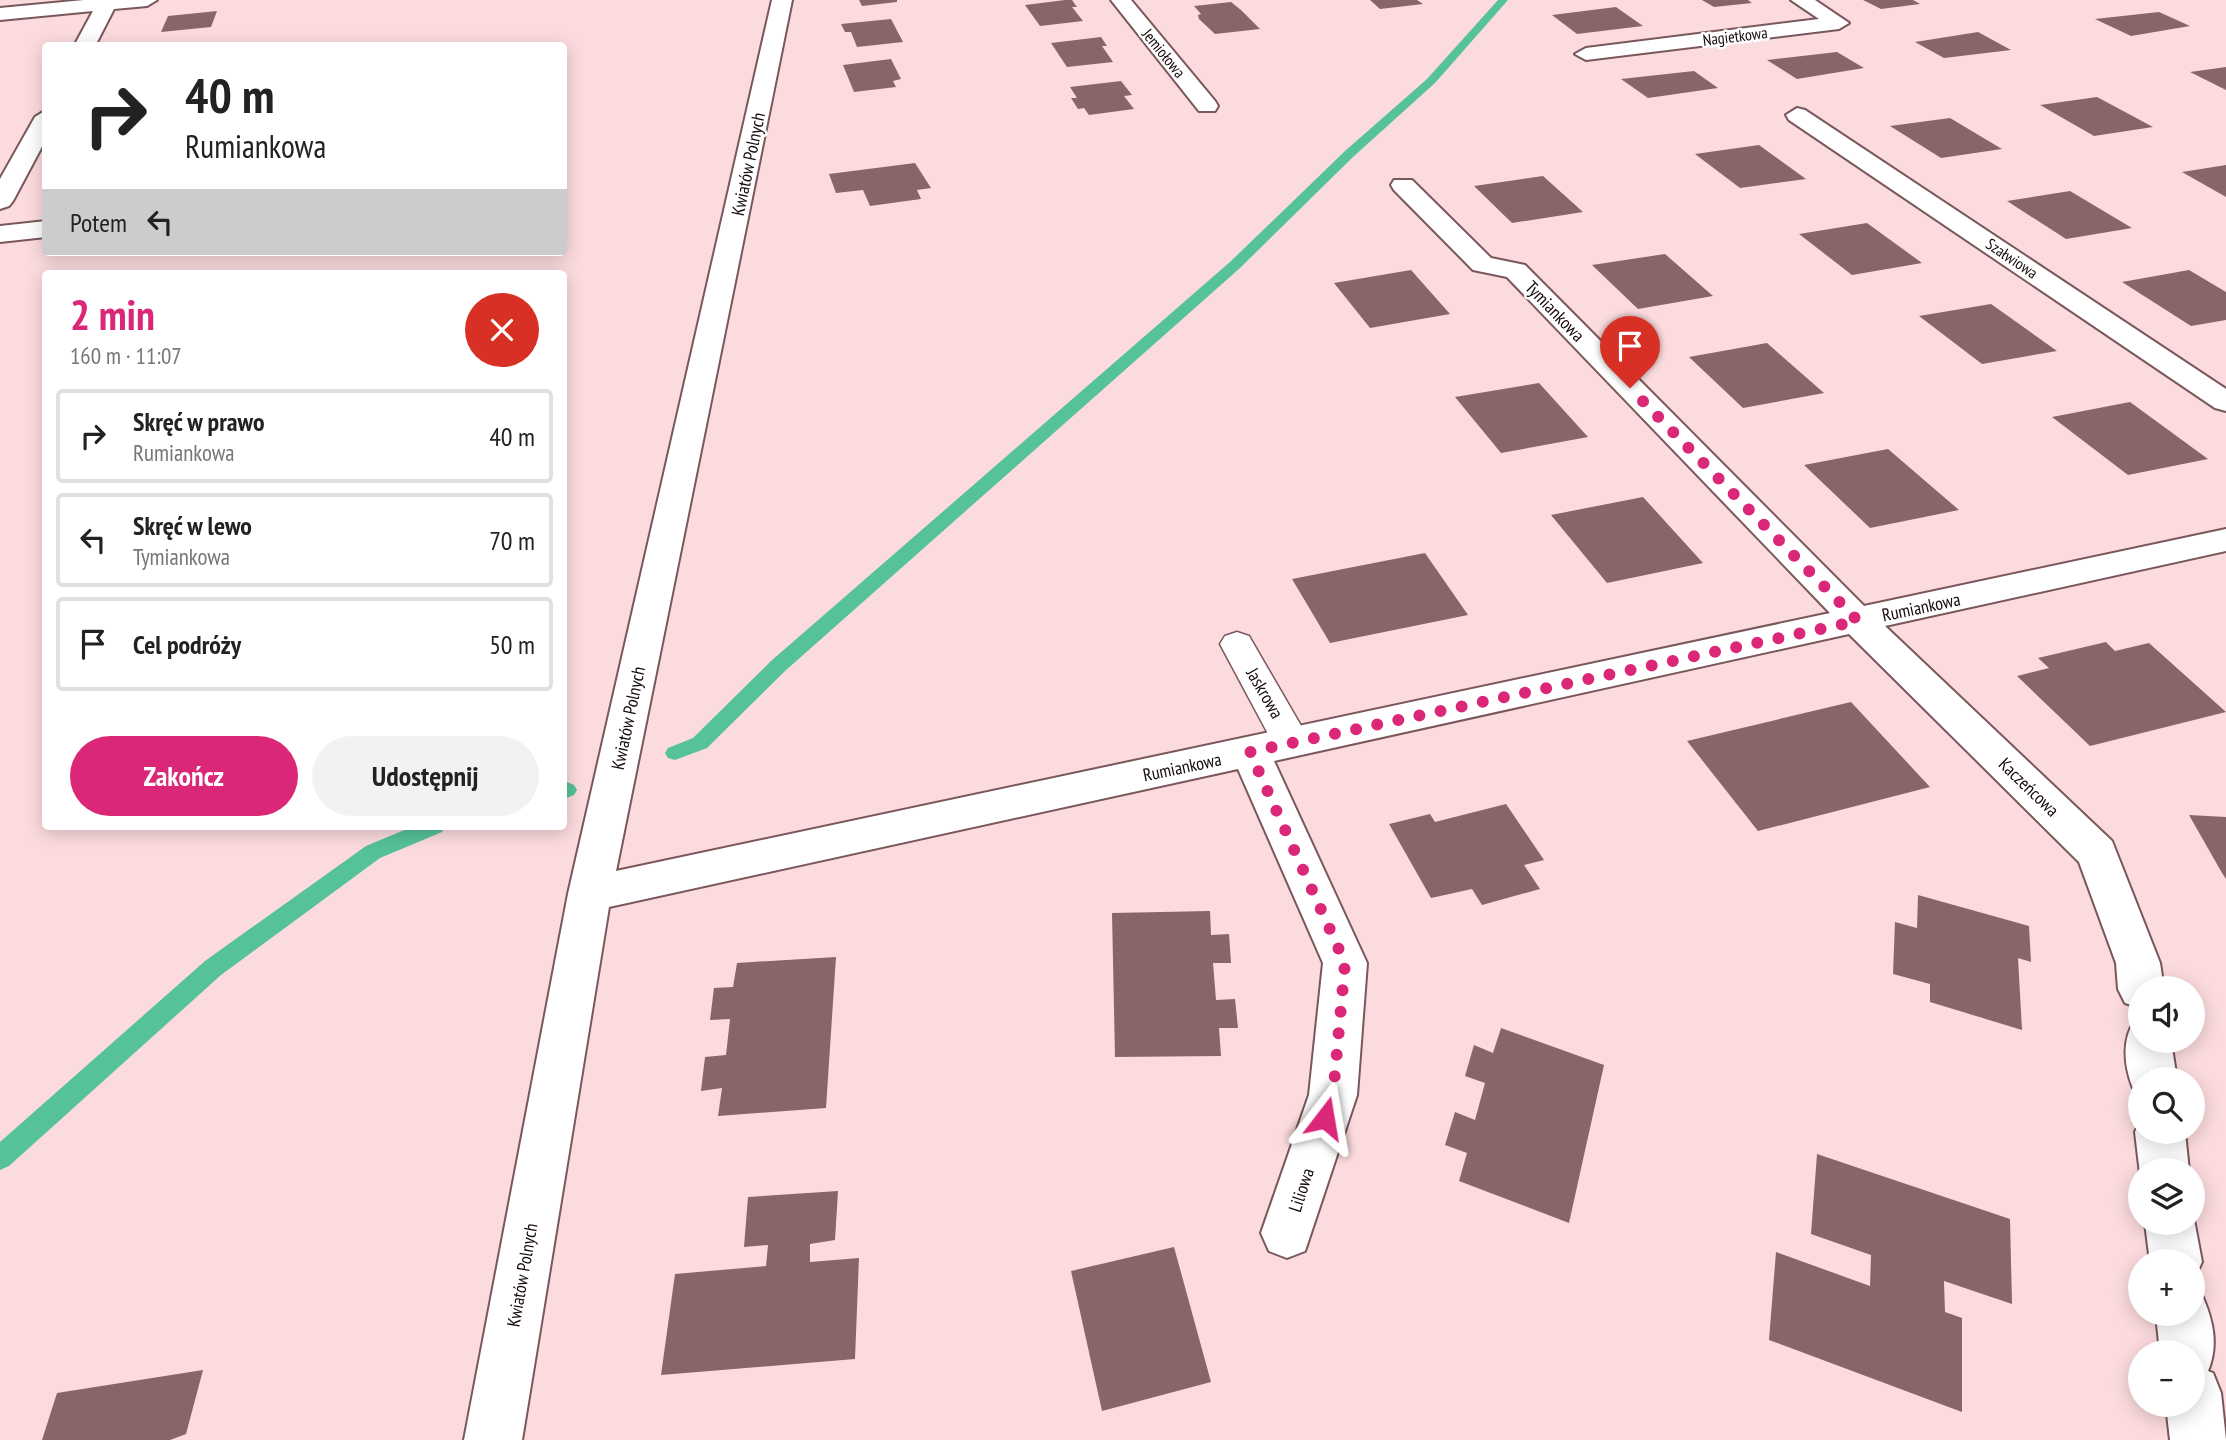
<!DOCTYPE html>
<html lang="pl">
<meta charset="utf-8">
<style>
:root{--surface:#fff;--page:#f2f2f2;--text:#222;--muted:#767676;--line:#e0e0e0;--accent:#db2777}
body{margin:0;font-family:"PT Sans Narrow",sans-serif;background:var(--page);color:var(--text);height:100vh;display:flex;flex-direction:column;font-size:26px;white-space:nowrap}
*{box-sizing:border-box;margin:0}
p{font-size:23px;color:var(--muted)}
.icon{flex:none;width:38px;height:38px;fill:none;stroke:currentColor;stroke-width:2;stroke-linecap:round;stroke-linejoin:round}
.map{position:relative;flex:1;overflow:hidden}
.details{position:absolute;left:42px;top:270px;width:525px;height:560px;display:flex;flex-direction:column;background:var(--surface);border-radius:7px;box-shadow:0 4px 18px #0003}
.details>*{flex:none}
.banner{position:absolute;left:42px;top:42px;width:525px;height:214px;border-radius:7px;box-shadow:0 4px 18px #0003;background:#fff;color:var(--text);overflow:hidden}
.controls{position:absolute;left:2128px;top:976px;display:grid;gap:14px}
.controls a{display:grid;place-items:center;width:77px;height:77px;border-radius:50%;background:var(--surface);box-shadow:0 4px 18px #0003;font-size:35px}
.pin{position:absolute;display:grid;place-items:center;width:60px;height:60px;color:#fff;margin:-72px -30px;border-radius:50% 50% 50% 0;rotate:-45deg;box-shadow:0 0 7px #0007}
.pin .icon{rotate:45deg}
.me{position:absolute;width:77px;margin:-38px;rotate:14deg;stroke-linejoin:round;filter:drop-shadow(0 0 5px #0008)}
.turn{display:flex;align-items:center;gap:24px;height:147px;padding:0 28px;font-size:32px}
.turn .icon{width:91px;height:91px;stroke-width:2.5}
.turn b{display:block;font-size:49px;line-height:60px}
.then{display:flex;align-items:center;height:66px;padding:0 28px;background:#0003;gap:14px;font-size:26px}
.round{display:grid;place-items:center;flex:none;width:74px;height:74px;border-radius:37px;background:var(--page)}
.summary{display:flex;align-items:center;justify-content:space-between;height:119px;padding:0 28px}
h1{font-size:42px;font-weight:700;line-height:52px;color:var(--accent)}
.cta{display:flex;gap:14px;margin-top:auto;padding:14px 28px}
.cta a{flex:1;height:80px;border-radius:42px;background:var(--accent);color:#fff;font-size:28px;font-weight:700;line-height:80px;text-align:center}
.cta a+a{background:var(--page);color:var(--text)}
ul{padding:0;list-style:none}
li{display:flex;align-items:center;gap:21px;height:94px;margin:0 14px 10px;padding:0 14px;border:4px solid var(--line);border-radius:7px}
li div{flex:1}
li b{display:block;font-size:26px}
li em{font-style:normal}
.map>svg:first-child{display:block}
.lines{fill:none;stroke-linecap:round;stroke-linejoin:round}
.stream{fill:#56c299;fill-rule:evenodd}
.building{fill:#886568}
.lane-casing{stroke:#79575b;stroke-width:3}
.street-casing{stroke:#79575b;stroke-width:4}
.lane{fill:#fff;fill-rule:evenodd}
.street{fill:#fff;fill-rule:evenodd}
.route{stroke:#db2777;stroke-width:12;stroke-dasharray:0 21.6}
.labels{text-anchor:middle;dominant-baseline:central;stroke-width:5;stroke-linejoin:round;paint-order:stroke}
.far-street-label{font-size:16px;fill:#16090b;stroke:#fff}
.street-label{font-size:18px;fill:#16090b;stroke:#fff}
</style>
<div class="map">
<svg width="2226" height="1440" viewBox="0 0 2226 1440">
<rect width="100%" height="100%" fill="#fcdbde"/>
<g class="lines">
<!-- stream -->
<g class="stream">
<path d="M1498,0h10l-73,83 -82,74 -113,111 -455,403 -78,77 -32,12 -7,-2 -3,-5 3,-5 25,-10 78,-77 459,-399 115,-111 82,-72z"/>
<path d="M567,782l7,3 3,5 -3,5 -10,4v-16z"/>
<path d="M414,826h31l-3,6 -62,26 -159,117 -212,191 -9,4v-28l205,-181 161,-115z"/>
</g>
</g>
<!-- building -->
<g class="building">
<path d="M859,0h38v2l-35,4z"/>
<path d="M1065,0h7l5,7h-5l11,14 -43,5 -15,-21z"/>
<path d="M1370,0h47l6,4 -43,5z"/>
<path d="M1702,0h46l4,3 -38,4z"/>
<path d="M1863,0h50l7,4 -39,5z"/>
<path d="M1231,2l10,8 19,19 -45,5 -16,-15 -1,-4 3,-1 -7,-8z"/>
<path d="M1616,7l27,19 -66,8 -25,-19z"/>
<path d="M217,11l-6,16 -50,5 7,-16z"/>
<path d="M2159,12l31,14 -59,10 -36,-17z"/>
<path d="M891,19l12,23 -46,5 -6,-15h-6l-4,-8z"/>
<path d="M1978,32l33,18 -67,8 -29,-16z"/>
<path d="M1101,37l6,9h-5l11,16 -46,5 -16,-24z"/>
<path d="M1837,52l27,16 -67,11 -30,-19z"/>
<path d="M891,59l10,20 -8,2 3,6 -42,5 -11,-27z"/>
<path d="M2226,67v23l-36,-18z"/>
<path d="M1694,71l24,17 -70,10 -27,-19z"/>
<path d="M1121,81l11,14 -8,1 10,13 -45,6 -5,-7 -6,1 -7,-11h6l-7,-11z"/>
<path d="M2097,97l56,30 -59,9 -54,-31z"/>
<path d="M1950,118l52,31 -61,9 -51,-32z"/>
<path d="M1759,145l47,34 -66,9 -45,-34z"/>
<path d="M915,163l16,25 -14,2 4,9 -51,7 -7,-16 -27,3 -7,-19z"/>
<path d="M2226,165v32l-44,-25z"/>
<path d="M1543,176l40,36 -71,11 -38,-37z"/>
<path d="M2070,191l62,37 -66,11 -59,-38z"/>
<path d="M1867,223l55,40 -70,12 -53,-41z"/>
<path d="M1665,254l48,42 -75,13 -46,-44z"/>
<path d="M1411,270l39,44 -80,14 -36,-45z"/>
<path d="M2189,270l37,22v28l-35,6 -69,-44z"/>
<path d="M1991,304l66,47 -75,13 -63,-48z"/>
<path d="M1767,343l57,50 -81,15 -54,-51z"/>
<path d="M1539,383l49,54 -87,16 -46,-56z"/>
<path d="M2130,402l78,57 -80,16 -76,-58z"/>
<path d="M1888,449l71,61 -89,18 -66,-63z"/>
<path d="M1643,497l60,66 -96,20 -56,-68z"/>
<path d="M1425,553l43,62 -138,28 -38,-64z"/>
<path d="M2106,642l9,9 34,-8 77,69 -136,34 -73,-70 32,-8 -11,-10z"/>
<path d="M1851,702l79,85 -172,44 -71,-90z"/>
<path d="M1506,804l38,56 -20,5 16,24 -58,16 -10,-16 -41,9 -42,-74 41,-10 5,8z"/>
<path d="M2189,815l37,2v62l-4,-6z"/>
<path d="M1918,895l111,31 2,36 -13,-4 4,72 -92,-28v-18l-37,-10 2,-52 22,6z"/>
<path d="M1210,911l1,24 18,-1 2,29h-18l3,37 19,-1 3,29h-19l2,28 -106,1 -3,-144z"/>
<path d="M836,957l-10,151 -108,8 4,-28 -21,3 4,-34 21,-2 4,-36 -20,1 4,-32 19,-1 4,-24z"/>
<path d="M1501,1028l103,37 -35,158 -110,-42 8,-28 -22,-8 10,-33 20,8 10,-37 -20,-7 9,-31 19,8z"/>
<path d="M1817,1154l193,65 2,85 -68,-23 1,31 17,6v94l-193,-72 7,-88 94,34 1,-31 -60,-21z"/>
<path d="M838,1191l-3,49 -25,4v18l49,-4 -4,101 -194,16 14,-101 91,-8 2,-21 -24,2 4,-50z"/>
<path d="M1174,1247l37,135 -109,29 -31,-140z"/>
<path d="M203,1370l-17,64 -16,6h-128l15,-47z"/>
</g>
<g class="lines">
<!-- lane casing -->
<g class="lane-casing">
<path id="lane" d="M1237,632l12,4 62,107 -6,10 -13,4 -13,-4 -6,-10 -53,-99 5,-8z"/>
</g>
<!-- street casing -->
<g class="street-casing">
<g id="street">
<path d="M84,0h73l-10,6 -33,3 -19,37h-21l19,-35 -93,9v-12z"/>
<path d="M772,0h20l-176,871 1214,-258 -323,-336 -34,-7 -79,-80 -3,-5 3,-5h18l79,78 34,7 339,341 362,-77v22l-341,75 227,215 48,122 4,26h-24v19l-15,-5 -7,-14 -2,-26 -37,-101 -230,-228 -575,127 93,202 -10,132 -52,156 -18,7 -18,-7 -8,-18 48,-138 14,-132 -85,-194 -629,138 -87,533h-58l104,-546z"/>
<path d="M1111,0h20l84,101 3,5 -3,5h-16z"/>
<path d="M1791,0h24l34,23 -10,6 -253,31 -11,-6 11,-6 233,-29z"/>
<path d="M1797,108l8,2 421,279v22l-11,-3 -426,-288 -3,-5z"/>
<path d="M46,110v29l-33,62 -4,5 -9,3v-30l35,-62z"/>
<path d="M46,221v16l-46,5v-16z"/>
<path d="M2140,1023v18h31l6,39h-37v17l-4,-2c-10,-21 -15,-47 -5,-68z"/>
<path d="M2140,1121v11h45l4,39h-49v3l-5,-42z"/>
<path d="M2193,1214l9,48 -9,19v-19h-43l-5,-39h48z"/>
<path d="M2193,1291l9,4c11,25 17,50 6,76l5,2 8,20 5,47h-56l-4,-35h27v-52h-33l-4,-39h37z"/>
</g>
</g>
<!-- lane -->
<use href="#lane" class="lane"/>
<!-- street -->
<use href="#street" class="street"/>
</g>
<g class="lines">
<!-- route -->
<path class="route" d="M1325,1118l8,-23 12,-132 -95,-211 608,-131 -228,-233"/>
</g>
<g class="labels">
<!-- far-street labels -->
<g class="far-street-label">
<text transform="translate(1735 36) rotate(-7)">Nagietkowa</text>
<text transform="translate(1164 53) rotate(51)">Jemiołowa</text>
<text transform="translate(2012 258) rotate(34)">Szałwiowa</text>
</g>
<!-- street labels -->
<g class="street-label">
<text transform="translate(748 164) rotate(-78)">Kwiatów Polnych</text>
<text transform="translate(1555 311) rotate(46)">Tymiankowa</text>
<text transform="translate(1921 607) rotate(-12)">Rumiankowa</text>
<text transform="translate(1265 693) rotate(60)">Jaskrowa</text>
<text transform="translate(628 718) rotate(-78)">Kwiatów Polnych</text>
<text transform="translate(1182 767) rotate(-12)">Rumiankowa</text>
<text transform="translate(2029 787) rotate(44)">Kaczeńcowa</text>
<text transform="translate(1301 1190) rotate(-72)">Liliowa</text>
<text transform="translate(522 1275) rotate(-80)">Kwiatów Polnych</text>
</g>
</g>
</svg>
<div class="controls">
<a><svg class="icon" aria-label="sound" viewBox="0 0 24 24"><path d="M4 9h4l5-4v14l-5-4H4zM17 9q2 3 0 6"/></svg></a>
<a><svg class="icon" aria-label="search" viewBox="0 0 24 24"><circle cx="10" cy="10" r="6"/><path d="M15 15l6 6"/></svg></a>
<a><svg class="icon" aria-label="layers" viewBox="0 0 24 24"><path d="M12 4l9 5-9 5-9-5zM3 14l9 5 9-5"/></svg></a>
<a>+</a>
<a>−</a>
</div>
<div class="pin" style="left:1630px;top:388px;background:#d93025"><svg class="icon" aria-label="arrive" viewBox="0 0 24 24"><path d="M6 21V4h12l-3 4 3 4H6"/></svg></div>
<svg class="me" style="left:1325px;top:1118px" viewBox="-20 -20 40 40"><path d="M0-17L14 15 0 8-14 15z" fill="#db2777" stroke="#fff" stroke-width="4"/></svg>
<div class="banner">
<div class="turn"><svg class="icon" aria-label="right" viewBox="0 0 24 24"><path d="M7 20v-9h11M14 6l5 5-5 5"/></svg><div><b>40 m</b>Rumiankowa</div></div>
<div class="then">Potem<svg class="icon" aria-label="left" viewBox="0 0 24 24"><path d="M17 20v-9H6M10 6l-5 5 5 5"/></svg></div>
</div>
<section class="details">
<div class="summary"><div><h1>2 min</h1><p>160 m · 11:07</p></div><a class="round" style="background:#d93025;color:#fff"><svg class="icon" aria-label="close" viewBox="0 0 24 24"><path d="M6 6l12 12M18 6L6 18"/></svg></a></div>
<ul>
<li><svg class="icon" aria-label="right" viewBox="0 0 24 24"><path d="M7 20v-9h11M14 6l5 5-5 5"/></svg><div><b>Skręć w prawo</b><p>Rumiankowa</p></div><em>40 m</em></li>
<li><svg class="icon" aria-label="left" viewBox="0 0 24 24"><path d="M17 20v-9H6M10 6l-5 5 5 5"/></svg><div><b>Skręć w lewo</b><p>Tymiankowa</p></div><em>70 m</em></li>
<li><svg class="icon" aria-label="arrive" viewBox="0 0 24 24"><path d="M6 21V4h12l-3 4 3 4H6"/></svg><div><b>Cel podróży</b></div><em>50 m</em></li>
</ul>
<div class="cta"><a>Zakończ</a><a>Udostępnij</a></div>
</section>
</div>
